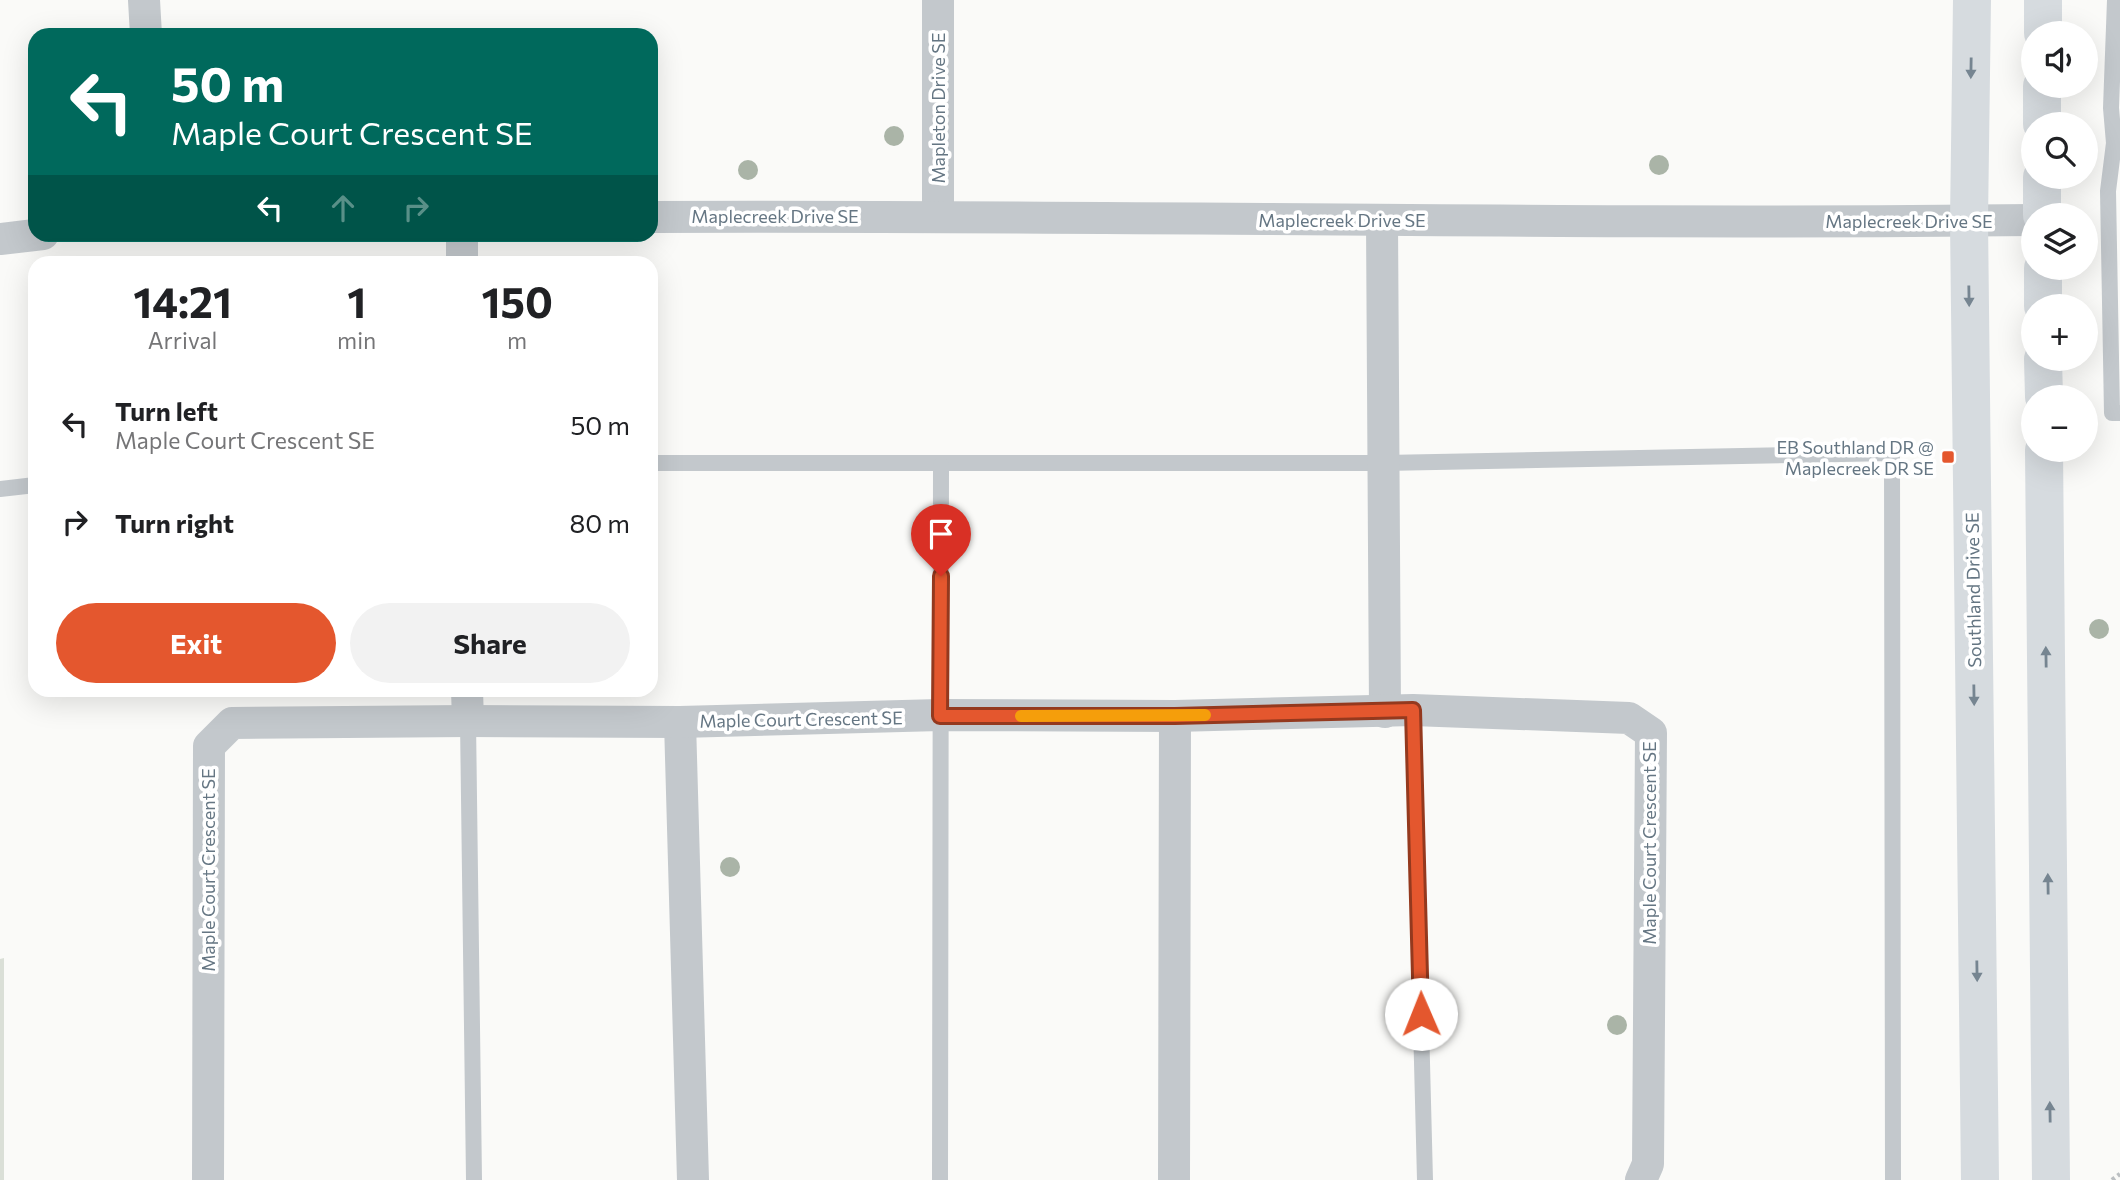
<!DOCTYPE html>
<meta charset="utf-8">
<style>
:root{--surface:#fff;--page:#f2f2f2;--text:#202124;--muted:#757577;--accent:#e4572e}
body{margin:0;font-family:Commissioner,sans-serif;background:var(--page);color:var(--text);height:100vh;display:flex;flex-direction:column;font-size:26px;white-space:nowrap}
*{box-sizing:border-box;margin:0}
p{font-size:23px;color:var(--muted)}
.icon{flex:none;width:38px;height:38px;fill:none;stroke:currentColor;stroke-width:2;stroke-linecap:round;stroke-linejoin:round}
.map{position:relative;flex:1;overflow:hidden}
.sheet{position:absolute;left:28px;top:256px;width:630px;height:441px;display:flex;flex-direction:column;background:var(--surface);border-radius:21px;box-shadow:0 7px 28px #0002}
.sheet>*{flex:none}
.top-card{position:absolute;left:28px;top:28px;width:630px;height:214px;border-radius:21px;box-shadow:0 7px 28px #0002;background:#00695c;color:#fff;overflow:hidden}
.controls{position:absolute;left:2021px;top:21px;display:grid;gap:14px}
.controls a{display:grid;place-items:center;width:77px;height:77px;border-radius:50%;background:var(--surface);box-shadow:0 7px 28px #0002;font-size:35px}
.pin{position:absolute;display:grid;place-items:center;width:60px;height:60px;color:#fff;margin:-72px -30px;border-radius:50% 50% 50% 0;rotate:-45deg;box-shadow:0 0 7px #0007}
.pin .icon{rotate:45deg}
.me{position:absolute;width:77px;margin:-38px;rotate:359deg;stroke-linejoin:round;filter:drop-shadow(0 0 5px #0008)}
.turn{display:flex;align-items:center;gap:24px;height:147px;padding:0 28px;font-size:32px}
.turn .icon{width:91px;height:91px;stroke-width:2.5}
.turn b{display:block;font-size:49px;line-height:60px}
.lanes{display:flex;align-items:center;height:66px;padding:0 28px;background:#0003;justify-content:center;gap:35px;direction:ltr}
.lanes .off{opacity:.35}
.eta{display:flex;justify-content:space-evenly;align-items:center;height:119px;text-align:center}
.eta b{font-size:42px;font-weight:700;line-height:49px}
.action{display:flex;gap:14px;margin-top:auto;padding:14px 28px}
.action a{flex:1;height:80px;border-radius:42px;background:var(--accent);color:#fff;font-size:28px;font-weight:700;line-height:80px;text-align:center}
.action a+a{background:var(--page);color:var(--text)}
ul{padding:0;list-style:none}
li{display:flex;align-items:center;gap:21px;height:98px;padding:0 28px}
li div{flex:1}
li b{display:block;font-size:26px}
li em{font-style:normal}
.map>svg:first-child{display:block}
.green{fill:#dadfd7}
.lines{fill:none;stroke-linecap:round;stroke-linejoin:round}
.path{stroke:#bbbfc2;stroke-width:4.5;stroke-dasharray:3.5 3.5;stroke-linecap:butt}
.lane{stroke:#c3c8cc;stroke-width:16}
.street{stroke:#c3c8cc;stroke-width:32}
.secondary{stroke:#d6dbdf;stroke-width:38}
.tree{fill:#aab4a7}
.oneway{fill:#768591}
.route-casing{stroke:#94391e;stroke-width:18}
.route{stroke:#e4572e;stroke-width:12}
.slow{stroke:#f59e0b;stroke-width:12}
.poi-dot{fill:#e4572e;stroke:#fff;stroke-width:2.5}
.labels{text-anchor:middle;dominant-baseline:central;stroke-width:7;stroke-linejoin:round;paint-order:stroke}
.street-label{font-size:18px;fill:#657683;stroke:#fff}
.poi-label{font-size:18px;fill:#657683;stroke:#fff;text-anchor:end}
</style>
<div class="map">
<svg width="2120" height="1180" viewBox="0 0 2120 1180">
<rect width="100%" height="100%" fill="#fafaf8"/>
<!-- green -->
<path class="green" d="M4,958v222h-4v-221z"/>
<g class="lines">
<!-- path -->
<path class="path" d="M2112,1180l8,-6"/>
<!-- lane -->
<g class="lane">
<path d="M2115,0l-4,108 3,35 -6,48 4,222h8"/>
<path d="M651,463h733l508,-10 1,727"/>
<path d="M0,489l35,-4"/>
<path d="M1413,710l12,470"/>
<path d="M468,721l6,459"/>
<path d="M940,1180l1,-715"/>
</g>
<!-- street -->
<g class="street">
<path d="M144,0l2,35"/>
<path d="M938,0v216"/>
<path d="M651,217c461,-2 922,8 1383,3"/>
<path d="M1382,221l3,491"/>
<path d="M0,239l43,-5"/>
<path d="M462,262v-28"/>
<path d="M467,690l1,31"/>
<path d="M680,722l13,458"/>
<path d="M208,1180l1,-434 23,-23 236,-2 212,1 260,-7 235,1 238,-6 216,8 22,15 -3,431 -7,16"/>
<path d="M1174,1180l1,-464"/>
</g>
<!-- secondary -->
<g class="secondary">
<path d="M1972,0l-3,221 11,959"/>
<path d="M2043,33v-33"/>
<path d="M2042,124v-38"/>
<path d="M2042,215v-38"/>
<path d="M2043,268v38"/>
<path d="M2043,359l1,38"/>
<path d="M2044,450l7,730"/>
</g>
</g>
<!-- trees -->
<g class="tree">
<circle cx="894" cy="136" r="10"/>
<circle cx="1659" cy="165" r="10"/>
<circle cx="748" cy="170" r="10"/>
<circle cx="2099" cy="629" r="10"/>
<circle cx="730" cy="867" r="10"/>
<circle cx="1617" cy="1025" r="10"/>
</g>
<!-- one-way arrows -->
<defs><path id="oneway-solid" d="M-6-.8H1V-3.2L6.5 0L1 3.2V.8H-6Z" transform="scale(1.75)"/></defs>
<g class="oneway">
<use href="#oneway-solid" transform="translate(1971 68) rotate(91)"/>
<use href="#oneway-solid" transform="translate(1969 296) rotate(89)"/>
<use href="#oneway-solid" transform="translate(2046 657) rotate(-91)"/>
<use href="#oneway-solid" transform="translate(1974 695) rotate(89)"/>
<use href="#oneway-solid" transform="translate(2048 884) rotate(-91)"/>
<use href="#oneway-solid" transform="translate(1977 971) rotate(89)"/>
<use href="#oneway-solid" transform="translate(2050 1112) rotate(-91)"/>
</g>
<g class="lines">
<!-- route casing -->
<g class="route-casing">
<path id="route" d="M941,576l-1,140h235l238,-6 8,304"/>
</g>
<!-- route -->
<use href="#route" class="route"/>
<!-- slow -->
<path class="slow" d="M1021,716l184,-1"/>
</g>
<!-- markers -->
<rect class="poi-dot" x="1941" y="450" width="14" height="14" rx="3.5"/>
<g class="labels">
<!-- street labels -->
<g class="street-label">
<text transform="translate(938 108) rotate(-90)">Mapleton Drive SE</text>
<text x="775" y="216">Maplecreek Drive SE</text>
<text x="1342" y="220">Maplecreek Drive SE</text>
<text x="1909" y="221">Maplecreek Drive SE</text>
<text transform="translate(1973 590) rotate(-91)">Southland Drive SE</text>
<text transform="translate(801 719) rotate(-1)">Maple Court Crescent SE</text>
<text transform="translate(1649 843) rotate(-90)">Maple Court Crescent SE</text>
<text transform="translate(208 870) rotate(-90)">Maple Court Crescent SE</text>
</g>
<!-- poi labels -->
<g class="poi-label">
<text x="1934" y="447">EB Southland DR @<tspan x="1934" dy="21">Maplecreek DR SE</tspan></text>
</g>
</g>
</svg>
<div class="controls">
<a><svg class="icon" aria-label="sound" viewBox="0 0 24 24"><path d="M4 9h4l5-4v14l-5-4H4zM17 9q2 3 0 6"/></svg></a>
<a><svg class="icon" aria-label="search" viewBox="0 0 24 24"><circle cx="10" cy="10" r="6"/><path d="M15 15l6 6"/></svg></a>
<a><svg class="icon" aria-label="layers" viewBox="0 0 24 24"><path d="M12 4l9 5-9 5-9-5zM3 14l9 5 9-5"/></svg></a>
<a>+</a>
<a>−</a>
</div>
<div class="pin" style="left:941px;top:576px;background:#d93025"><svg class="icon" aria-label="arrive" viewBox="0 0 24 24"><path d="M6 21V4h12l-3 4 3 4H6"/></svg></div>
<svg class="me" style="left:1421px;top:1014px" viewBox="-20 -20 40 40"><circle r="19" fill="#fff"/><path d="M0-13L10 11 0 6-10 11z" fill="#e4572e"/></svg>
<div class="top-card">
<div class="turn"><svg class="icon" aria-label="left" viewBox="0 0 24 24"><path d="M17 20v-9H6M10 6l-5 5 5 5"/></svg><div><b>50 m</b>Maple Court Crescent SE</div></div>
<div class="lanes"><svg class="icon" aria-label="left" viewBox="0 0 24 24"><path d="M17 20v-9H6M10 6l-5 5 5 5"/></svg><svg class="icon off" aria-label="ahead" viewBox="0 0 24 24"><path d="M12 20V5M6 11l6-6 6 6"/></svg><svg class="icon off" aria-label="right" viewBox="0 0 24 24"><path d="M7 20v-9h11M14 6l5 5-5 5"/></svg></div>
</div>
<section class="sheet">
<div class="eta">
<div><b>14:21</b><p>Arrival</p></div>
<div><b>1</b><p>min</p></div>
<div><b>150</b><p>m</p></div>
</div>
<ul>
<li><svg class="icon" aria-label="left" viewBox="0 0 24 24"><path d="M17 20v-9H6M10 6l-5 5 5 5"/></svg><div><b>Turn left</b><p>Maple Court Crescent SE</p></div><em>50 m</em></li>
<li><svg class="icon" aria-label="right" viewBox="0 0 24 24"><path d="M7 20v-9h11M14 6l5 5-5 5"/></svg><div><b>Turn right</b></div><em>80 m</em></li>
</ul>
<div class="action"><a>Exit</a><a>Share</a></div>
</section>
</div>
